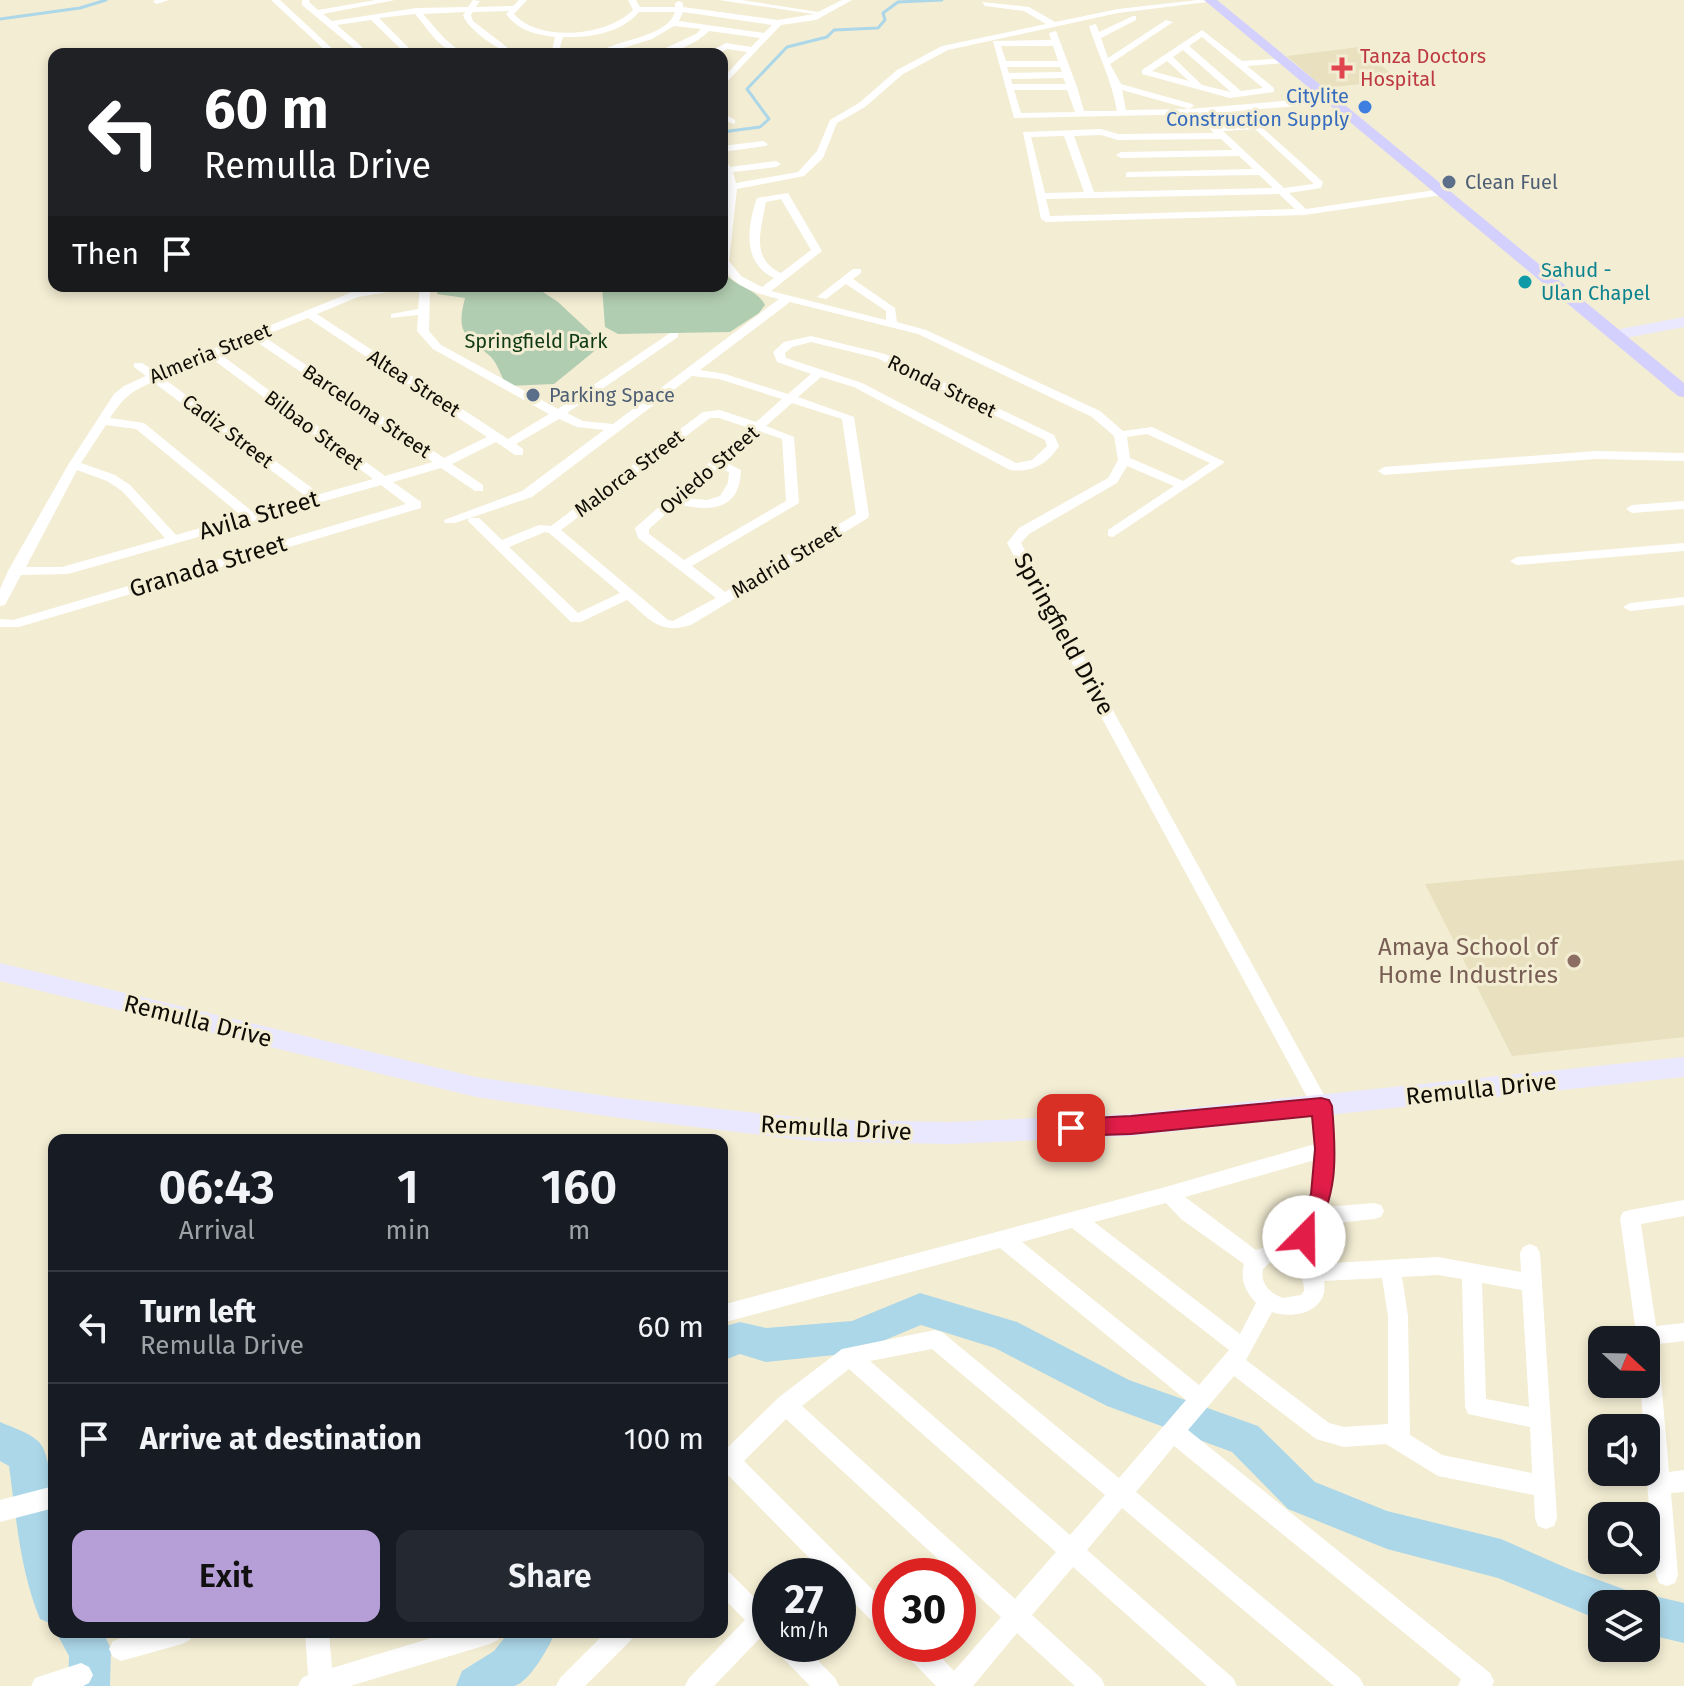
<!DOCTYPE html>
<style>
:root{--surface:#171b24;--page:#242831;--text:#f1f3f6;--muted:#9ea1a6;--line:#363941;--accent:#b69fd6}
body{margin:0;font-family:"Fira Sans",sans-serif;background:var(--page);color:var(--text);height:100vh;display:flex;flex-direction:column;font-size:30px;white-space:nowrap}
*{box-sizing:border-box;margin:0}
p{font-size:26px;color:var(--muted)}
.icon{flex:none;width:44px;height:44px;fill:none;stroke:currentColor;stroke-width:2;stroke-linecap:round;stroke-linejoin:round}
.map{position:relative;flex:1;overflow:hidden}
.details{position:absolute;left:48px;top:1134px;width:680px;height:504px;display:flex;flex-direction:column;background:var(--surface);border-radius:16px;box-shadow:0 4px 12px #0003}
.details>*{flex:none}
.top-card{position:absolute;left:48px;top:48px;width:680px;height:244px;border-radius:16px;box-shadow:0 4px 12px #0003;background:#202124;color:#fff;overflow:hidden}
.needle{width:52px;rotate:112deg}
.controls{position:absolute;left:1588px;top:1326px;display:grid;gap:16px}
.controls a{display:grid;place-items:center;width:72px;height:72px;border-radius:16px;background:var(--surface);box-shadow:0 4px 12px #0003;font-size:40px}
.speed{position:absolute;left:752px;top:1558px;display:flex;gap:16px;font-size:40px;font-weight:700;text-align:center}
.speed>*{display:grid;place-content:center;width:104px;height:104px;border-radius:50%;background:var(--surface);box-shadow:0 4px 12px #0003;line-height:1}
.speed small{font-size:20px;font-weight:400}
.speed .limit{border:12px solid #d22;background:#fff;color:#111}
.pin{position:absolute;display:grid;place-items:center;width:68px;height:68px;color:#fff;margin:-34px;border-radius:16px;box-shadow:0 4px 12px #0006}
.me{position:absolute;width:88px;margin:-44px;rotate:22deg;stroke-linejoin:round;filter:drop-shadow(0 0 6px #0008)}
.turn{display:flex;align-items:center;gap:28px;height:168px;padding:0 24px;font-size:36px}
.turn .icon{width:104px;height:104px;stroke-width:2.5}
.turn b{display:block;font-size:56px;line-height:68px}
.then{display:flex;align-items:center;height:76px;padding:0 24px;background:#0003;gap:16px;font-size:30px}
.eta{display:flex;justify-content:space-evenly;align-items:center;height:136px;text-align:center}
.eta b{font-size:48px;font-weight:600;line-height:56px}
.cta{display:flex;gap:16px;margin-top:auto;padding:16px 24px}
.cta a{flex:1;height:92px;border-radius:16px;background:var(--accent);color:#111;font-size:32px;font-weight:600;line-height:92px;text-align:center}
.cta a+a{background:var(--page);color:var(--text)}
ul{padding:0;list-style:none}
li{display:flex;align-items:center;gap:24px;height:112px;padding:0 24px;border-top:2px solid var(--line)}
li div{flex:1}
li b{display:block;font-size:30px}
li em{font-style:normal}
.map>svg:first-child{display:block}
.built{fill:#e8e0bf}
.green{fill:#b1cdb1}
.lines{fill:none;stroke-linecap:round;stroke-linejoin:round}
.stream{stroke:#acd7e9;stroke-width:3}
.river{fill:#acd7e9;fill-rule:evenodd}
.street{fill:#fff;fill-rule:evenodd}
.secondary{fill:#eae8ff;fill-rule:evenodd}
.primary{fill:#d4d0fe;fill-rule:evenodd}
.route{fill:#e11d48;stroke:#92132f;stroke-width:2}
.health-dot{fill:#e0444e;stroke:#f3edd3;stroke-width:3}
.shop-dot{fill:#3f7fe0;stroke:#f3edd3;stroke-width:3}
.service-dot{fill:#5c6f8a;stroke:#f3edd3;stroke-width:3}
.culture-dot{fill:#0f9aa8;stroke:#f3edd3;stroke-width:3}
.education-dot{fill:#8d6e63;stroke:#f3edd3;stroke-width:3}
.labels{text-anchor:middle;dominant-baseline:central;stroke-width:6;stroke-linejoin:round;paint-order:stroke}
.far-health-label{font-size:20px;fill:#be3a42;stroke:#f3edd3;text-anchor:start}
.far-shop-label{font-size:20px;fill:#366cbe;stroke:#f3edd3;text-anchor:end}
.far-service-label{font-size:20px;fill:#4e5e75;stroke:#f3edd3;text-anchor:start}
.far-culture-label{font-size:20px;fill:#0d838f;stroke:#f3edd3;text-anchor:start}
.far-park-label{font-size:20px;fill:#0e3a13;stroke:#f3edd3}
.far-street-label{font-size:20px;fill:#0f0d05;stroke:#f3edd3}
.street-label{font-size:24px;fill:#0f0d05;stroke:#f3edd3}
.education-label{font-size:24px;fill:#785e54;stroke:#f3edd3;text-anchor:end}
</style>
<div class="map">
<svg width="1684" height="1686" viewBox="0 0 1684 1686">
<rect width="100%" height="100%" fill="#f3edd3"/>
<!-- built -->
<g class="built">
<path d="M1360,47l38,33 -74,8 -37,-32z"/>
<path d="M1684,860v177l-172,19 -87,-172z"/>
</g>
<!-- green -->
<g class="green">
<path d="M722,270c10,16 35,18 43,35l-6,8 -29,19 -112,2 -13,-7 -3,-41h120z"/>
<path d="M439,286h95l24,16 45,42 -49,40 -47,2c-6,-9 -9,-22 -16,-29 -24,-22 -36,-21 -26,-59l-28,-4z"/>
</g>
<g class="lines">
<!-- stream -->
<g class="stream">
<path d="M0,19l80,-11 26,-8"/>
<path d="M722,132l38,-5 9,-8 -22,-30 40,-42 40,-10 7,-7 44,-2 7,-8 -2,-7 15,-11 44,-2"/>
</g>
<!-- river -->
<g class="river">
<path d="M920,1293l97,29 112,58 129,46 57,56 72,29 114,28 68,30 57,21 5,11 15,-7 38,9v40l-38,-9v-30h-44v17l-104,-43 -111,-29 -99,-40 -56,-57 -125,-46 -112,-58 -74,-23 -67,28 -88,9 -26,-8 -18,7v-34l18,-5 26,6 86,-7z"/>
<path d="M0,1422c12,5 30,11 39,20 21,21 15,150 15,183l-14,-6c-20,-48 -24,-103 -31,-153l-9,-5z"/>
<path d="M56,1632h47l8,17 -1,37h-42l1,-30z"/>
<path d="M509,1632h46c-5,14 -26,51 -41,54 -18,0 -40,0 -58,0l6,-15 32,-20z"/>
</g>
<!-- street -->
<g class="street">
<path d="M155,0h14l-12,4 -4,-2z"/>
<path d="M271,0h9l58,54h-9z"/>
<path d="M302,0h8l-1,2 9,8 58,-10h19l-72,14 9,7 84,-13 52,-1 5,-7 7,1 -4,6 37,-1 6,-6h8l-13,14c25,29 94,22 119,-4l-5,-10h8l4,7h35v-4l4,-2 4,2v4l95,13 36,-6 -95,-14h23l76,12 24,-12h10l-36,20 -35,5 -59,62v-8l25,-27 -20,-3 -9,5h-10l1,-2 17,-9 25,4 9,-9 -51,-7c-12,12 -35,23 -51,23l1,-3 37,-17 5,-5 -27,-3 -22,13 -45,14 -4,-3c19,-11 65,-14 72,-38h-36c-18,21 -49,26 -76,25l-3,10 10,7h-10l-8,-4 3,-13c-21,-3 -36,-6 -49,-23l3,-3 -36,1 -2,3 2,6 43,33c-14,0 -49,-25 -53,-39l2,-3 -42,2 21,24 19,16c-21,0 -35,-25 -48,-40l-36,4 36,36h-9l-35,-34 -34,5 33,29h-9l-59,-49zM683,12l89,13 -8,8 -85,-12z"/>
<path d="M1198,0l17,1 -97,12 -170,37 -45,24 -38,33 -28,16 -14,35 -19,18 -67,13 -8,72 12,15 21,11 12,-9c-32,-15 -27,-51 -17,-80l31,-5 34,58 -51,40 115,29v-9l-40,-27 -20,15 -9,-2 36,-28h8v4l-8,6 42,29 2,14 29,8 174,81 23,20 29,-4 73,35 -112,75 -5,-1v-6l66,-44 -47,-20 -10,17 -88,51 -8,9 309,563c3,33 9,70 -4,101l48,-4 7,2 3,6 -3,6 -7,2 -55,6 -13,31 9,8 123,-7 83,15 -1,-19 3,-6 7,-3 7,3 3,6 17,265 -3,8 -8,3 -8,-3 -3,-8 -1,-23 -96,-19 -52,-32 -42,3 -28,-8 -82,-63 -46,54 302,243 4,8 -2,5h-34l3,-7 -287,-233 -38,46 224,186 4,8h-30l-212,-178 -35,42 146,128 4,8h-30l-134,-119 -41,48 69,63 4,8h-30l-58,-53 -44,53h-37l-33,-34 -4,-8h29l26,27 47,-54 -215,-198 -42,42 146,146v28l-8,-4 -44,-44v-11h-11l-98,-100 -7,3v-26l56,-55 64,-49 93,-19 7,2 177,146 67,-78 -186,-152 -278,75v-18l447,-119 146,-42 -3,-38 -305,-563 12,-15 89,-50 10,-18 -4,-24 -22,-19 -174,-83 -128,-32 -90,68 25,4 63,20 23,-20 -34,-12 -4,-10 11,-10 27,-6 74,18 169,81 5,11c-11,18 -28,27 -49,24l-156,-83 -33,-10 -23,20 56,20 15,98 -1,3 -177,107c-32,10 -41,-6 -64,-25l-46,22h-10l-103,-101 1,-3h10l23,22 37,-15 12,1 152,-114 17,-2 36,12 26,-23 -63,-20 -27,-3 -160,121 -77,26h-10l-1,-3 78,-29 82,-61 -27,-3 -18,-8 -43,25 7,5v6h-8l-19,-13 -44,22 31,21v6h-8l-34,-23 -48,14 28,20v6l-402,119h-19v-8l13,1 393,-116 -25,-19 -313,89 -47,1 -16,30 -5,1v-17l8,-18 60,-106 46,-71 10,-8 22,-10 -12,-9v-4h8l14,9 196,-80 34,-6h26l-5,3 -49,8 -41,17 191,125 41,-25 -116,-65 -16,-18 1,-16 -27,3v-4l27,-5 2,-23h10l-1,45 12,14 117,64 112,-76h8v4l-111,76 16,8 30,3 166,-125c-78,-19 -54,-43 -52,-105v-3l-5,1v-6l4,-1 -4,-28 3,1 5,9 46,-6 5,3 -5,3 -43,5 3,11 62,-11 19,-21 13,-31 29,-17 38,-33 45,-24 104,-22 -22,-13 -39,-5 -3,-4 47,5 26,15 63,-13zM781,199l30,51 -30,23c-31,-14 -20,-44 -15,-71zM308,318l179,119 -43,21 -181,-122zM254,340l179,122 -48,14 -165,-122zM811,342l66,16 168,82 2,6 -15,14 -16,3 -154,-80 -76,-25 -1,-5 7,-6zM211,358l162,121 -53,15 -157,-116zM153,382l155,116 -54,15 -110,-90 -34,-5c14,-21 20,-26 43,-36zM792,403l50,16 14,95 -131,78 -33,-26 107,-63 -5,-66 -28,-11zM710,418h9l30,10 -114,100 3,10 78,60 -43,23 -5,-1 -107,-90zM106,425l30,4 106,87 -66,19 -46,-50 -15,-10 -34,-12zM759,431l23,8 4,62 -102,59 -35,-26v-5l28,-25c33,8 63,7 64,-34l-16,-8zM1147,434l63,29 -27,18 -53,-23 -3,-21zM718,468l11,4 -1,11 -8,13 -13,4 -23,-2zM77,470l30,11 15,10 43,47 -103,29h-36zM545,532l4,1 71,60 -42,20 -69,-66zM1315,1160l-3,34 -22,53 -12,-4 -22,7 -71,-53zM1166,1203l15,16 63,45c-4,15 1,27 12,39l-16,31 -146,-112zM1072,1228l157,122 -30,35 -177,-143zM1278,1261c14,4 27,14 26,30l-3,4 -18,3c-13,-4 -23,-15 -20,-29l6,-6zM1438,1275l24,4 3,128 3,7 62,13 2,46 -90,-18 -32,-20 -2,-119 -6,-39zM1382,1278l6,38v108l-44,3 -15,-4 -83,-63 26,-48c23,8 57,-1 52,-31zM1482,1283l40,7 7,117 -43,-8zM932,1349l173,146 -35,40 -200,-174zM849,1369l207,183 -41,47 -213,-193z"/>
<path d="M1133,16h3v4l-35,18 7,20 58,-38 7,2 -63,42 11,20 71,20 2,2 -5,3 141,-12 5,3 -5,3 -125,11 -191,4 -21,-77 58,-1 -2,-7 7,-2 21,56 7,24h33c-5,-30 -19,-57 -28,-85l7,-2 3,8zM1001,46h52l5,15h-52zM1007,67h53l2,5 -53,1zM1063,78l3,6h-54l-1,-5zM1014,90h53l8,22 -54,1zM1122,90l64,18 3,1 -63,1z"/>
<path d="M1202,30l40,31 45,-3 1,2 -4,3 -37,3 27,22v4l-44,6 -88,-24v-4zM1202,37l61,51 -22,3 -52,-45zM1183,50l48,42 -29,-7 -29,-28zM1167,61l22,20 -37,-10z"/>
<path d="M722,113l13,7v4l-13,-4z"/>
<path d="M1257,123l66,59 -2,6 -32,5 17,16 136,-20 5,3 -5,3 -138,20 -258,7 -5,-3 -18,-87 78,-3 17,5 96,-1 -4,-4 2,-2zM1255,129l58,54v1l-29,4 -61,-57zM1101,135l17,5 103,-1 12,11 -112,2 -5,3 5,3 118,-2 14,13 -124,3 -3,1v4l133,-2 14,13 -179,4 -20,-56zM1064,136l20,56 -39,1 -14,-56zM1279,194l16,15 -245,7 -4,-17z"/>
<path d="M763,141l5,3 -2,2 -44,6v-6z"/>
<path d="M1596,451l88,2v8l-88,-2 -212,16 -6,-4 6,-4z"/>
<path d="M1684,501v8l-52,4 -6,-4 6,-4z"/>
<path d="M1684,543v8l-167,14 -7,-4 7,-4z"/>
<path d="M1684,597v8l-54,6 -7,-4 7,-4z"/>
<path d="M1684,1200v16l-43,8 15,102 28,-3v18l-26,3 11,128 15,-2v22l-13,1 7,82 -3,8 -8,3 -8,-3 -3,-8 -9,-91 -1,-56h-2l-4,-44h6v-44h-9l-17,-122 3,-6 7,-2z"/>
<path d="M54,1486v22l-54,14v-22z"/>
<path d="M722,1570l8,3 40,40v28l-9,-4 -47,49h-29l4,-8 56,-58 -23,-23z"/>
<path d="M140,1632h54l-4,8 -8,4 -61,17 -8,-4 -4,-8 4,-8z"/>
<path d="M305,1632h24l3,36 119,-36h51l-4,8 -8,4 -140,42h-52l4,-8 6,-3z"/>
<path d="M606,1632h29l-4,8 -46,46h-29l4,-8z"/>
<path d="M773,1644h29l33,34 4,8h-29l-33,-34z"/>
<path d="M81,1663l8,4 4,8 -4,8 -6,3h-52l4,-8z"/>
</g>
<!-- secondary -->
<g class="secondary">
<path d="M1684,317v10l-69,13 -8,-5 8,-5z"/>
<path d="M0,963l476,114 144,21 193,21 136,3 182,-8 553,-57v20l-553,59 -182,8 -136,-3 -193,-23 -144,-21 -476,-116z"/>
</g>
<!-- primary -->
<path class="primary" d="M1204,0h13l467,383v14l-6,-1z"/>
</g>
<!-- route -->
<path class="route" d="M1321,1098l8,2 3,6c5,57 5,86 -20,138l-8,3 -8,-3 -3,-7 18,-43 4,-45 -3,-33 -181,18 -60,2 -8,-2 -3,-6 3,-7 8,-2 60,-3z"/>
<!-- markers -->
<path class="health-dot" d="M1338 56h8v8h8v8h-8v8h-8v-8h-8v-8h8z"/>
<circle class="shop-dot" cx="1365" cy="107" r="8"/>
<g class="service-dot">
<circle cx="1449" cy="182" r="8"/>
<circle cx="533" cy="395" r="8"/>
</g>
<circle class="culture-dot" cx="1525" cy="282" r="8"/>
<circle class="education-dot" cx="1574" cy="961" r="8"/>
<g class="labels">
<!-- far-health labels -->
<g class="far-health-label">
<text x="1360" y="56">Tanza Doctors<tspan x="1360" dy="23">Hospital</tspan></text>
</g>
<!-- far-shop labels -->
<g class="far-shop-label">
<text x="1349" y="96">Citylite<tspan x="1349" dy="23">Construction Supply</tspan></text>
</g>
<!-- far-service labels -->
<g class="far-service-label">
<text x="1465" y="182">Clean Fuel</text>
<text x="549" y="395">Parking Space</text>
</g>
<!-- far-culture labels -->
<g class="far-culture-label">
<text x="1541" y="270">Sahud -<tspan x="1541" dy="23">Ulan Chapel</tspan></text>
</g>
<!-- far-park labels -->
<g class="far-park-label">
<text x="536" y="341">Springfield Park</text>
</g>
<!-- far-street labels -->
<g class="far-street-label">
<text transform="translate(210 353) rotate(-22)">Almeria Street</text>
<text transform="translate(414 383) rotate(33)">Altea Street</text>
<text transform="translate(942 386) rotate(26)">Ronda Street</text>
<text transform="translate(367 411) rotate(34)">Barcelona Street</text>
<text transform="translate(314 430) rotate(37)">Bilbao Street</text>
<text transform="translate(228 431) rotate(37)">Cadiz Street</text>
<text transform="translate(709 470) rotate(-41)">Oviedo Street</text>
<text transform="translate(629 473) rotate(-37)">Malorca Street</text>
<text transform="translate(786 561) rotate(-31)">Madrid Street</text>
</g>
<!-- street labels -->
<g class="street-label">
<text transform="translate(259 515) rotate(-16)">Avila Street</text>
<text transform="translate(208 566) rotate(-17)">Granada Street</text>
<text transform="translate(1064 634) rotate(61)">Springfield Drive</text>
<text transform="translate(198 1021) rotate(14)">Remulla Drive</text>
<text transform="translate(1481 1089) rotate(-6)">Remulla Drive</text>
<text transform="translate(836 1128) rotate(3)">Remulla Drive</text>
</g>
<!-- education labels -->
<g class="education-label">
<text x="1558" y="947">Amaya School of<tspan x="1558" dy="28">Home Industries</tspan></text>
</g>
</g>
</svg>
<div class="controls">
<a><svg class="needle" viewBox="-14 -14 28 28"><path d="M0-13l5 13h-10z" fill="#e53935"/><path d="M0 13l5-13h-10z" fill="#9ea1a6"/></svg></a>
<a><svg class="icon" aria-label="sound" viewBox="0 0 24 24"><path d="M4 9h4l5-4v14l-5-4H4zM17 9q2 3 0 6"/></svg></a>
<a><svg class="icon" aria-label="search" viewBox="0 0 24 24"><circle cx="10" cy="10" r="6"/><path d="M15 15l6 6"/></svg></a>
<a><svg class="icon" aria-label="layers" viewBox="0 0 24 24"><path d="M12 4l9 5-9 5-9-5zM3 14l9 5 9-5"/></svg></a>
</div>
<div class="speed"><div>27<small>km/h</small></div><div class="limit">30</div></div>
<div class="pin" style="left:1071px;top:1128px;background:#d93025"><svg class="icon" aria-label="arrive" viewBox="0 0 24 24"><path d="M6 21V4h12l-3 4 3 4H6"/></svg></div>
<svg class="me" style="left:1304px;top:1237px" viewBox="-20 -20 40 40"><circle r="19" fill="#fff"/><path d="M0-13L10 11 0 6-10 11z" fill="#e11d48"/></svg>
<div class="top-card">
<div class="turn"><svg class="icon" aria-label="left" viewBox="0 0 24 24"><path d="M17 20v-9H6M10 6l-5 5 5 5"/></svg><div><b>60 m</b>Remulla Drive</div></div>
<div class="then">Then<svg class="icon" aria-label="arrive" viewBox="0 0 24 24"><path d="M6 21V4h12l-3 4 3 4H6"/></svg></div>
</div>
<section class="details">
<div class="eta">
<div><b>06:43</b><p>Arrival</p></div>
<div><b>1</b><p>min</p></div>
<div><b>160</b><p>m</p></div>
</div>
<ul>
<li><svg class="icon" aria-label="left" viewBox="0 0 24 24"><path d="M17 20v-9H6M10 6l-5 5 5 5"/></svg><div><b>Turn left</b><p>Remulla Drive</p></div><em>60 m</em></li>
<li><svg class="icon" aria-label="arrive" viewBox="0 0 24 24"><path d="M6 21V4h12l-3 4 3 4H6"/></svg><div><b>Arrive at destination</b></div><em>100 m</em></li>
</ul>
<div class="cta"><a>Exit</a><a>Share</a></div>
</section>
</div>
